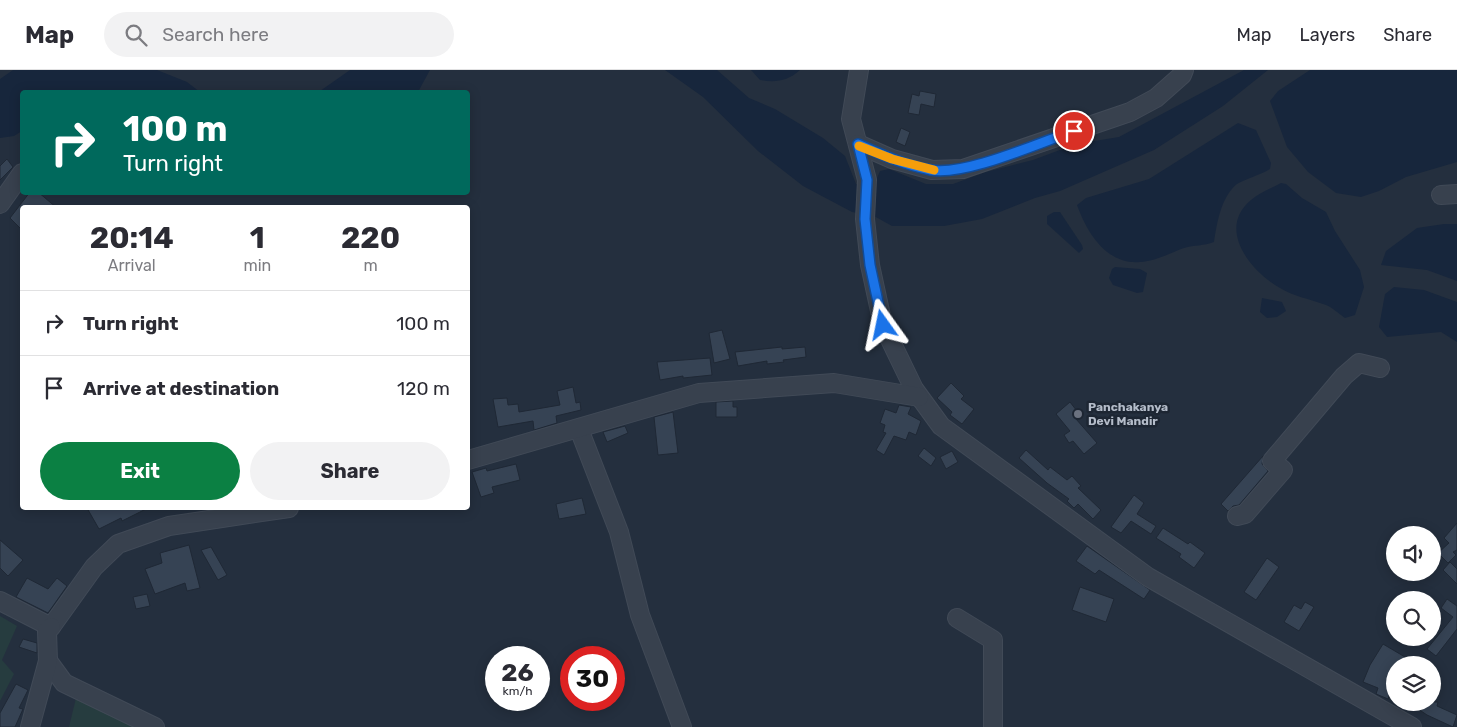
<!DOCTYPE html>
<style>
:root{--surface:#fff;--page:#f2f2f3;--text:#2b2b33;--muted:#7c7c81;--line:#e1e1e2;--accent:#0b8043}
body{margin:0;font-family:Rubik,sans-serif;background:var(--page);color:var(--text);height:100vh;display:flex;flex-direction:column;font-size:19px;white-space:nowrap}
*{box-sizing:border-box;margin:0}
p{font-size:16px;color:var(--muted)}
.icon{flex:none;width:28px;height:28px;fill:none;stroke:currentColor;stroke-width:2;stroke-linecap:round;stroke-linejoin:round}
.map{position:relative;flex:1;overflow:hidden}
.sheet{position:absolute;left:20px;top:135px;width:450px;height:305px;display:flex;flex-direction:column;background:var(--surface);border-radius:5px;box-shadow:0 2px 12px #0003}
.sheet>*{flex:none}
.banner{position:absolute;left:20px;top:20px;width:450px;height:105px;border-radius:5px;box-shadow:0 2px 12px #0003;background:#00695c;color:#fff;overflow:hidden}
.fabs{position:absolute;left:1386px;top:456px;display:grid;gap:10px}
.fabs a{display:grid;place-items:center;width:55px;height:55px;border-radius:50%;background:var(--surface);box-shadow:0 2px 12px #0003;font-size:25px}
.speed{position:absolute;left:485px;top:576px;display:flex;gap:10px;font-size:25px;font-weight:700;text-align:center}
.speed>*{display:grid;place-content:center;width:65px;height:65px;border-radius:50%;background:var(--surface);box-shadow:0 2px 12px #0003;line-height:1}
.speed small{font-size:12px;font-weight:400}
.speed .limit{border:8px solid #d22;background:#fff;color:#111}
.pin{position:absolute;display:grid;place-items:center;width:42px;height:42px;color:#fff;margin:-21px;border:2px solid #fff;border-radius:50%;box-shadow:0 1px 5px #0007}
.me{position:absolute;width:55px;margin:-28px;rotate:348deg;stroke-linejoin:round;filter:drop-shadow(0 0 4px #0008)}
.turn{display:flex;align-items:center;gap:18px;height:105px;padding:0 20px;font-size:22px}
.turn .icon{width:65px;height:65px;stroke-width:2.5}
.turn b{display:block;font-size:35px;line-height:42px}
.eta{display:flex;justify-content:space-evenly;align-items:center;height:85px;text-align:center}
.eta b{font-size:30px;font-weight:700;line-height:35px}
.button{display:flex;gap:10px;margin-top:auto;padding:10px 20px}
.button a{flex:1;height:58px;border-radius:30px;background:var(--accent);color:#fff;font-size:20px;font-weight:700;line-height:58px;text-align:center}
.button a+a{background:var(--page);color:var(--text)}
ul{padding:0;list-style:none}
li{display:flex;align-items:center;gap:15px;height:65px;padding:0 20px;border-top:1px solid var(--line)}
li div{flex:1}
li b{display:block;font-size:19px}
li em{font-style:normal}
header{display:flex;align-items:center;gap:30px;box-sizing:border-box;height:70px;padding:0 25px;background:var(--surface);border-bottom:1px solid var(--line)}
header strong{font-size:24px}
nav{display:flex;gap:28px;margin-inline-start:auto;font-size:18px}
.search{width:350px;height:45px;background:var(--page);display:flex;align-items:center;gap:12px;box-sizing:border-box;padding:0 18px;border-radius:28px;color:var(--muted);font-size:19px}
.map>svg:first-child{display:block}
.green{fill:#263c3f}
.water{fill:#17263c}
.building{fill:#364354;stroke:#1f2835}
.lines{fill:none;stroke-linecap:round;stroke-linejoin:round}
.minor-casing{stroke:#414a57;stroke-width:20}
.minor{stroke:#38414e;stroke-width:18}
.route-casing{stroke:#114b97;stroke-width:12}
.route{stroke:#1a73e8;stroke-width:9}
.slow{stroke:#f59e0b;stroke-width:9}
.worship-dot{fill:#6b7280;stroke:#1d2633;stroke-width:2}
.labels{text-anchor:middle;dominant-baseline:central;stroke-width:5;stroke-linejoin:round;paint-order:stroke}
.poi-label{font-size:12px;font-weight:bold;fill:#b4bcc9;stroke:#1d2633;text-anchor:start}
</style>
<header>
<strong>Map</strong>
<div class="search"><svg class="icon" aria-label="search" viewBox="0 0 24 24"><circle cx="10" cy="10" r="6"/><path d="M15 15l6 6"/></svg>Search here</div>
<nav><a>Map</a><a>Layers</a><a>Share</a></nav>
</header>
<div class="map">
<svg width="1457" height="657" viewBox="0 0 1457 657">
<rect width="100%" height="100%" fill="#242f3e"/>
<!-- green -->
<g class="green">
<path d="M0,546l17,10 -15,34 12,14 -14,27z"/>
<path d="M76,628l62,29h-69z"/>
</g>
<!-- water -->
<g class="water">
<path d="M13,0h144l30,12 13,10h-178v39l-8,5 -14,2v-59z"/>
<path d="M350,0h80l-12,22h-111l13,-1z"/>
<path d="M665,0h52l32,28 26,11 48,29 22,18 11,28 17,3 7,-16 9,-2 37,15h27l33,-12 47,-12 43,-16 43,-7 125,-67h24l-45,36 -69,44 -94,41 -25,7 -53,21 -38,7h-52l-18,-10 -22,-4 -49,-26 -45,-35 -55,-54z"/>
<path d="M751,0h49c-12,11 -25,13 -40,10z"/>
<path d="M1310,0h147v92l-51,15 -27,14 -18,6 -25,-4 -28,-21 -21,-25 -17,-46 8,-10z"/>
<path d="M1238,53l18,7 15,33 -1,6c-10,6 -25,10 -33,15 -16,13 -20,39 -23,58 -10,4 -20,3 -30,6 -14,5 -28,13 -44,14 -33,3 -53,-29 -63,-57l9,-7 63,-19z"/>
<path d="M1281,113l5,1 16,14 24,14 9,19 25,39 4,17 -9,28 -10,3c-7,-5 -14,-12 -22,-14 -14,-5 -30,-8 -43,-16 -29,-16 -64,-59 -29,-88 8,-7 21,-12 30,-17z"/>
<path d="M1054,142h6l22,33 1,4 -4,4 -32,-29v-8z"/>
<path d="M1444,154h13v57l-30,-11 -46,-5 5,-14 31,-23z"/>
<path d="M1115,197l25,2 7,4 -4,19 -6,1 -24,-8 -4,-7 3,-9z"/>
<path d="M1394,217l30,3 33,12v40l-16,-10 -54,5 -8,-10 6,-33z"/>
<path d="M1262,228l20,4 4,9 -9,6 -10,1 -7,-6z"/>
</g>
<!-- building -->
<g class="building">
<path d="M920,21l16,3 -2,13 -13,-3 -2,11 -11,-2 4,-19 7,2z"/>
<path d="M901,58l9,4 -5,14 -9,-4z"/>
<path d="M7,89l6,8 -13,13v-14z"/>
<path d="M30,122h8l19,16h-35v22l-12,-12z"/>
<path d="M722,260l8,29 -16,4 -5,-30z"/>
<path d="M782,277v2l23,-2 1,10 -23,3 1,2 -17,2v-3l-29,5 -3,-14z"/>
<path d="M710,288l2,17 -29,3v-2l-23,4 -3,-18z"/>
<path d="M951,313l13,13 -3,3 13,10 -12,15 -12,-9 2,-3 -15,-14z"/>
<path d="M573,317l3,16 4,-1 1,8 -25,6 1,7 -23,7 -1,-9 -35,6 -5,-28 14,-1 1,7 10,-1 1,8 41,-7 -3,-14z"/>
<path d="M733,331v6h4v10h-21v-15z"/>
<path d="M1070,332l10,13 -4,4 21,24 -13,11 -11,-13 -4,2 -5,-8 6,-4 -14,-17z"/>
<path d="M899,335l12,2 -3,7 13,7 -5,14 -7,-3 -3,8 -12,-4 -10,19 -8,-5 10,-17 -3,-1 2,-7 -5,-2 5,-14 11,4z"/>
<path d="M673,342l5,41 -20,2 -4,-38z"/>
<path d="M625,356l3,7 -21,9 -4,-10z"/>
<path d="M924,378l12,10 -5,8 -13,-10z"/>
<path d="M1026,380l22,20 2,-3 17,13 5,-4 9,10 -3,2 23,22 -8,9 -15,-15 -4,4 -7,-7 2,-2 -22,-16 -28,-25z"/>
<path d="M952,381l6,11 -12,7 -6,-12z"/>
<path d="M1263,386l-1,8 6,7 -29,34 -6,1 -5,5 -7,-7z"/>
<path d="M516,394l4,16 -28,7 2,6 -13,4 -9,-25 14,-4 1,3z"/>
<path d="M1134,425l10,8 -7,11 19,12 -5,8 -20,-13 -10,12 -10,-6z"/>
<path d="M582,428l4,16 -27,5 -3,-15z"/>
<path d="M87,438h61l-26,13 -1,-3 -22,11z"/>
<path d="M1457,453v27l-4,2 3,3 -8,8 -10,-10 11,-10 -5,-5z"/>
<path d="M1163,458l25,16 2,-2 15,11 -11,15 -15,-11 2,-3 -25,-16z"/>
<path d="M0,470l23,20 -15,16 -8,-8z"/>
<path d="M189,475l11,43 -13,3 -2,-8 -30,11 -10,-25 17,-6 -2,-10z"/>
<path d="M1087,476l63,44 -6,9 -45,-29 -4,4 -19,-13z"/>
<path d="M211,477l16,28 -9,5 -17,-30z"/>
<path d="M1267,488l12,9 -23,33 -12,-8z"/>
<path d="M1450,492l7,7v15l-14,-14z"/>
<path d="M27,508l21,11 9,-11 10,8 -19,27 -32,-16z"/>
<path d="M1080,517l34,12 -8,23 -34,-12z"/>
<path d="M147,524l3,12 -14,3 -3,-12z"/>
<path d="M1447,529l10,7v23l-21,27 -9,-7 26,-32 -12,-9z"/>
<path d="M1305,532l9,5 -15,24 -15,-9 10,-17 7,4z"/>
<path d="M23,569l14,4v10l-18,-6z"/>
<path d="M1383,574l22,13 -4,8h-6v13l-7,21 -12,-5 2,-6 -15,-6 7,-17z"/>
<path d="M16,614l12,6 -9,18 4,1 -8,18h-15v-14z"/>
<path d="M1432,632h6l-1,4 20,9 -4,12 -26,-12 -18,-12z"/>
</g>
<g class="lines">
<!-- minor casing -->
<g class="minor-casing">
<g id="minor">
<path d="M859,0l-8,49 16,61 -2,39 5,46 13,60 31,64 27,37 207,151 264,150"/>
<path d="M858,74l34,15 40,11 31,-1 167,-57 26,-14 26,-23 2,-5"/>
<path d="M1441,125l16,-1"/>
<path d="M0,134l22,-31"/>
<path d="M579,359l40,103 21,83 42,112"/>
<path d="M468,390l231,-67 135,-10 85,14"/>
<path d="M1237,446l8,-2 38,-44 -11,-9 72,-85 15,-13 21,5"/>
<path d="M0,531l51,26 43,-60 24,-23 51,-18 120,-18"/>
<path d="M957,548l36,22v87"/>
<path d="M48,591l16,22 91,44"/>
<path d="M30,657l18,-66 -1,-30 4,-4"/>
</g>
</g>
<!-- minor -->
<use href="#minor" class="minor"/>
</g>
<g class="lines">
<!-- route casing -->
<g class="route-casing">
<path id="route" d="M883,255l-13,-60 -5,-46 2,-39 -9,-36c24,11 47,21 73,26 35,6 107,-27 143,-39"/>
</g>
<!-- route -->
<use href="#route" class="route"/>
<!-- slow -->
<path class="slow" d="M859,76l33,13 42,11"/>
</g>
<!-- markers -->
<circle class="worship-dot" cx="1078" cy="344" r="5"/>
<g class="labels">
<!-- poi labels -->
<g class="poi-label">
<text x="1088" y="337">Panchakanya<tspan x="1088" dy="14">Devi Mandir</tspan></text>
</g>
</g>
</svg>
<div class="fabs">
<a><svg class="icon" aria-label="sound" viewBox="0 0 24 24"><path d="M4 9h4l5-4v14l-5-4H4zM17 9q2 3 0 6"/></svg></a>
<a><svg class="icon" aria-label="search" viewBox="0 0 24 24"><circle cx="10" cy="10" r="6"/><path d="M15 15l6 6"/></svg></a>
<a><svg class="icon" aria-label="layers" viewBox="0 0 24 24"><path d="M12 4l9 5-9 5-9-5zM3 14l9 5 9-5"/></svg></a>
</div>
<div class="speed"><div>26<small>km/h</small></div><div class="limit">30</div></div>
<div class="pin" style="left:1074px;top:61px;background:#d93025"><svg class="icon" aria-label="arrive" viewBox="0 0 24 24"><path d="M6 21V4h12l-3 4 3 4H6"/></svg></div>
<svg class="me" style="left:883px;top:255px" viewBox="-20 -20 40 40"><path d="M0-17L14 15 0 8-14 15z" fill="#1a73e8" stroke="#fff" stroke-width="4"/></svg>
<div class="banner">
<div class="turn"><svg class="icon" aria-label="right" viewBox="0 0 24 24"><path d="M7 20v-9h11M14 6l5 5-5 5"/></svg><div><b>100 m</b>Turn right</div></div>
</div>
<section class="sheet">
<div class="eta">
<div><b>20:14</b><p>Arrival</p></div>
<div><b>1</b><p>min</p></div>
<div><b>220</b><p>m</p></div>
</div>
<ul>
<li><svg class="icon" aria-label="right" viewBox="0 0 24 24"><path d="M7 20v-9h11M14 6l5 5-5 5"/></svg><div><b>Turn right</b></div><em>100 m</em></li>
<li><svg class="icon" aria-label="arrive" viewBox="0 0 24 24"><path d="M6 21V4h12l-3 4 3 4H6"/></svg><div><b>Arrive at destination</b></div><em>120 m</em></li>
</ul>
<div class="button"><a>Exit</a><a>Share</a></div>
</section>
</div>
